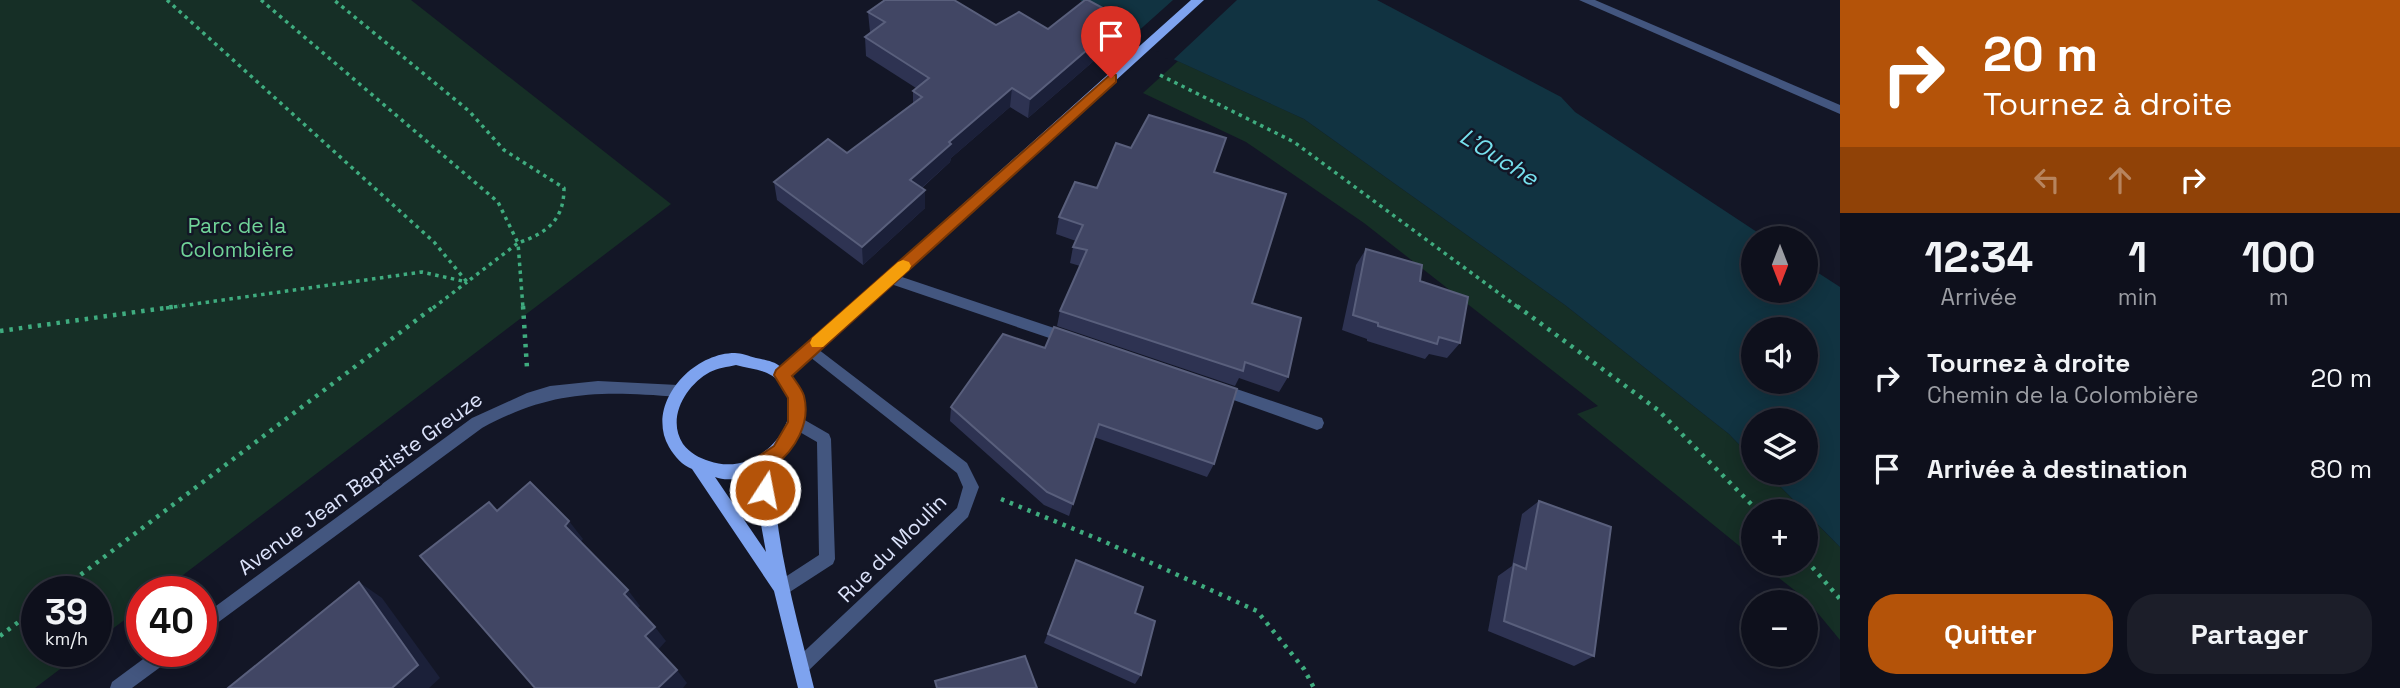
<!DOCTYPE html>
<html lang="fr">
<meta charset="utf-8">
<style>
:root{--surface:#0e101c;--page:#1c1e29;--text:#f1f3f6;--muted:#9b9da3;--line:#2e303b;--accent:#b45309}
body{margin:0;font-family:"Space Grotesk",sans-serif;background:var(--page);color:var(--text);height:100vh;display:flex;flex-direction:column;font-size:26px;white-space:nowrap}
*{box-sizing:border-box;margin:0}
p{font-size:23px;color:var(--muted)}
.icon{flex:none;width:38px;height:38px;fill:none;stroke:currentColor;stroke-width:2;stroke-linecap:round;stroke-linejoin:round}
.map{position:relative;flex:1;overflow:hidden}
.panel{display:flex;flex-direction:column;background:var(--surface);width:560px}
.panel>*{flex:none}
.banner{background:#b45309;color:#fff;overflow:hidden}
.needle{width:46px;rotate:180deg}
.controls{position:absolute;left:1741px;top:226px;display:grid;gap:14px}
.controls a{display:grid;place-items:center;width:77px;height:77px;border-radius:50%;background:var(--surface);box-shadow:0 4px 18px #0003,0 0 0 2px var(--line);font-size:35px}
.speed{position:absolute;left:21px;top:576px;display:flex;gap:14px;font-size:35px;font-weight:700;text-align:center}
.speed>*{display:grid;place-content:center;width:91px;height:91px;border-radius:50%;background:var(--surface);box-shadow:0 4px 18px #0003,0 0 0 2px var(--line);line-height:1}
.speed small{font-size:18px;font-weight:400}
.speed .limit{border:10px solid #d22;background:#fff;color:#111}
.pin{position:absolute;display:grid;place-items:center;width:60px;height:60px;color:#fff;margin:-72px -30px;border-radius:50% 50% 50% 0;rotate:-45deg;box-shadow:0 0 7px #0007}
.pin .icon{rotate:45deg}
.me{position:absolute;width:77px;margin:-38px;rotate:11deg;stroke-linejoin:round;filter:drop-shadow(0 0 5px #0008)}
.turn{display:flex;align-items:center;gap:24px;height:147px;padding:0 28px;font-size:32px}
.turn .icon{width:91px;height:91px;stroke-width:2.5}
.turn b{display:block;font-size:49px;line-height:60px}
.lanes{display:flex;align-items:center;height:66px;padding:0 28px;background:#0003;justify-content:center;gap:35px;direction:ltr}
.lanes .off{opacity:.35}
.eta{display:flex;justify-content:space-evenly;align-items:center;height:119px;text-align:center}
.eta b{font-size:42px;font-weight:700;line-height:49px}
.action{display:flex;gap:14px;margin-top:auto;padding:14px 28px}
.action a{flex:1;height:80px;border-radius:28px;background:var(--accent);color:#fff;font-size:28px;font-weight:700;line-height:80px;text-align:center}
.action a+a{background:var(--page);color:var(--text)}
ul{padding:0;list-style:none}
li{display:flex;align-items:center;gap:21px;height:91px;padding:0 28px}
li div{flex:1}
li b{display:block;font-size:26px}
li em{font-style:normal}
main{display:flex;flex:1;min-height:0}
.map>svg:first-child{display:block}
.green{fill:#162f26}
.water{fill:#113341;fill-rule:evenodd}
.pier{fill:#131626}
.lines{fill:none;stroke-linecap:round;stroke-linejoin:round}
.path-far1{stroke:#3fac7f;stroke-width:3.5;stroke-dasharray:3.5 4.5;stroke-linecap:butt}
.path{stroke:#3fac7f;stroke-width:4.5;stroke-dasharray:3.5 6;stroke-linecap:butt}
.lane{fill:#43567f;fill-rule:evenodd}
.street{fill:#43567f;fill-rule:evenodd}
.secondary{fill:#7ea3ef;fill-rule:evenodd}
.wall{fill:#2e3352}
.shaded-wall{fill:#1b2039}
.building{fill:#414664;stroke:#595f7c;stroke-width:2}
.route{fill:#b45309;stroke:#753606;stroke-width:2}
.slow{fill:#f59e0b}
.labels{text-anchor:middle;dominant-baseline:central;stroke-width:5;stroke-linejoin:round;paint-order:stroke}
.park-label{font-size:21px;fill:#70d398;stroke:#131626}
.street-label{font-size:21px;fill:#dce3fb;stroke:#131626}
.water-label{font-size:23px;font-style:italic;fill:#76e1ee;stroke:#131626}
</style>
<main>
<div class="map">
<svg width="1840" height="688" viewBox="0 0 1840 688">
<rect width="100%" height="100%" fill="#131626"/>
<!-- green -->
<g class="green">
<path d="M0,0h411l260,204 -509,387 -20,1v15l-46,34v-49h-59v59h47l-49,37h-35z"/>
<path d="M1178,61l126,58 261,186 164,129 24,25 1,13 13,1 37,38h-50l-1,46 -176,-143 21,-8 -234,-183 -118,-81 -103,-49z"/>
<path d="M1806,513l34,34v93l-33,-40 -46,-36h45z"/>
</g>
<!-- water -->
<path class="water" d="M1080,0h297l184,97 14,15 191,126h-12v52h52v-25l34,22v260l-73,-74 39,-1v-52h-52l-1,39 -24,-25 -164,-129 -261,-186 -133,-61 -35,-27zM1754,329h52v53h-52z"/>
<!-- pier -->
<path class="pier" d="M1173,0h64l-66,62 -36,-28z"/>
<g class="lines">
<!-- path-far1 -->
<g class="path-far1">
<path d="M167,0l267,242 33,40 51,-39 5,65"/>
<path d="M261,0l237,202 20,41c29,-10 46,-23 46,-55l-60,-38 -35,-39 -135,-111"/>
<path d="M1160,75l134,67 225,166"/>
<path d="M166,308l256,-36 45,10"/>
<path d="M433,308l34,-26"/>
</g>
<!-- path -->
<g class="path">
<path d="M523,306l4,62"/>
<path d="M1517,306l141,104 100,101"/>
<path d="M0,331l179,-25"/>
<path d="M1001,499l102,42 154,70 47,58 10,19"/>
<path d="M1806,560l34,39"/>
<path d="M58,592l377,-286"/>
<path d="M0,636l37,-28"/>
</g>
<!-- lane -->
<path class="lane" d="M796,415l33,19 2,5 4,120 -2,5 -51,33 -6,-2 -2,-6 2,-6 43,-28 -2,-113 -26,-15 -2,-5 2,-5z"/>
<!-- street -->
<g class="street">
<path d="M1579,0h16l245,105v9z"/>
<path d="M890,273l182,61 2,4 -2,4 -5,2 -182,-62 -2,-4 2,-4z"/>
<path d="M810,343l157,120 12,24 -11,30 -161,155 -6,2 -6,-2 -2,-6 2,-6 162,-152 6,-21 -6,-14 -152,-120 -2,-4 2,-4z"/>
<path d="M598,381l80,4 5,2 2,4 -2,4 -5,2c-77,-6 -126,-7 -196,31l-281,207v-18l271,-199 55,-25 23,-7z"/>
<path d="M1219,383l103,35 2,5 -2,5 -5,2 -103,-37 -2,-4 2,-4z"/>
<path d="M154,651h22l-2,6 -42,31h-22l2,-6z"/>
</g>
<!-- secondary -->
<path class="secondary" d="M1191,0h13l-413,376c26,24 9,71 -18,88 1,77 23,150 41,224h-16l-24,-97 -82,-122c-10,-4 -17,-12 -23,-22 -24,-42 22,-94 66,-94 6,0 14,3 21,5 9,2 18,3 25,9zM736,365c10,3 22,4 31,8 55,26 0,109 -58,88 -10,-3 -19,-8 -26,-17 -17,-26 3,-59 27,-72 8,-4 17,-5 26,-7zM758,473l2,46 6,33 -51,-75c12,5 31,1 43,-4z"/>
</g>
<!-- wall -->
<g class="wall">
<path d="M868,12l128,13 52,4 75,-10 -4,20 -91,79 -18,-11 -59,51 -1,4 -28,26 3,2v18l-62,57 -86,-65 -3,-18 73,-29 66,-49v-13l3,-3 -50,-32 -1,-19 6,-4 -1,-1z"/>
<path d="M1214,172l38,131 36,74 -9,15 -40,-14 -4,8 -178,-60 3,-15 20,-45 -10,-3 3,-16 3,-6 -20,-7 3,-17 38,-29z"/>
<path d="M1366,249l94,94 -13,15 -18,-4 -4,5 -58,-18v-2l-25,-9 14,-65z"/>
<path d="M1045,348l169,116 -7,13 -113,-40 -25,79 -25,-11 -94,-84 1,-14z"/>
<path d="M1539,501l55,155 -20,10 -86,-35 10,-55 14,-10 10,-52z"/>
<path d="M1076,560l59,53 6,62 -6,9 -91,-41z"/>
</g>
<!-- shaded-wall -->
<g class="shaded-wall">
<path d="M1123,19l-4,20 -91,79 2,-19z"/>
<path d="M1012,88l-2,19 -59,51 -1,4 -40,36v-18l39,-38z"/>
<path d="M925,190v18l-62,57 -1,-18z"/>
<path d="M569,521l14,18 -4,5 -14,-18z"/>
<path d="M359,582l23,16 58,80 -11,10h-37z"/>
<path d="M628,590l12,16 -4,4 -12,-16z"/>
<path d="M655,627l11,14 -9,10 -12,-15z"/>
<path d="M677,670l10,13 -4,5h-25z"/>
</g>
<!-- building -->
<g class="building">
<path d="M885,0h69l42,25 23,-13 29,17 37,-29h3l35,19 -93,80 -18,-11 -63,54 2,2 -41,36 15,10 -63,57 -88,-65 54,-43 19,14 75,-56 -9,-6 16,-13 -64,-41 20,-15 -17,-10z"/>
<path d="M1149,115l77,23 -12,34 72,22 -34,109 49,15 -13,59 -43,-15 -2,9 -183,-60 27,-61 -14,-3 10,-22 -24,-8 16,-35 22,6 19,-45 15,5z"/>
<path d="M1366,249l56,16 -2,16 48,16 -8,46 -21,-6 -2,7 -59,-18v-3l-25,-8z"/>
<path d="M1054,327l183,62 -23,75 -115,-40 -26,80 -26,-12 -96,-85 52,-73 42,14z"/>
<path d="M530,482l39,39 -4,5 63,64 -4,4 31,33 -10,9 32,34 -19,18h-123l-115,-132 69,-54 8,9z"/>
<path d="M1539,501l72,26 -17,129 -90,-35 10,-57 12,5z"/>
<path d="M1076,560l67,27 -8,26 20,8 -14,54 -93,-41z"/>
<path d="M359,582l59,83 -26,23h-164z"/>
<path d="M1025,656l12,32h-100l-2,-7z"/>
</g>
<!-- route -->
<path class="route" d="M1111,74l5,1v7l-324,294c4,6 10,13 12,20 7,27 -9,54 -30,70l-3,30 -6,2 -7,-2 -2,-6 1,-28 2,-6 15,-10 14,-24v-24l-14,-23 2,-5z"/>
<!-- slow -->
<path class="slow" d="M903,260l6,2 2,4 -2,4 -86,77h-11l-2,-4 2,-5 86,-76z"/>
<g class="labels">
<!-- park labels -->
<g class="park-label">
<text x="237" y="225">Parc de la<tspan x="237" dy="24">Colombière</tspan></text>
</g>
<!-- street labels -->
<g class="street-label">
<text transform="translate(360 483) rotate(-36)">Avenue Jean Baptiste Greuze</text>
<text transform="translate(892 548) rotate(-45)">Rue du Moulin</text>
</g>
<!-- water labels -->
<g class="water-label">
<text transform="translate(1499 157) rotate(32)">L'Ouche</text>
</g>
</g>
</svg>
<div class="controls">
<a><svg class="needle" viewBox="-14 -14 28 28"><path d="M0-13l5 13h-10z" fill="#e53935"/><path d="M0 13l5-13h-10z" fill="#9b9da3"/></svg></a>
<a><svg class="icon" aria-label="sound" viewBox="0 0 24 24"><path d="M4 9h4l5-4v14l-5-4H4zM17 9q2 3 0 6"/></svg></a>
<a><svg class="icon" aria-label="layers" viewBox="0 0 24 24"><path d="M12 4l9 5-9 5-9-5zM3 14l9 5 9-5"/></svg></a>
<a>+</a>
<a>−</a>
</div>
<div class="speed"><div>39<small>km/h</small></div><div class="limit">40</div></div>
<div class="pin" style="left:1111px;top:78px;background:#d93025"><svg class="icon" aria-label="arrive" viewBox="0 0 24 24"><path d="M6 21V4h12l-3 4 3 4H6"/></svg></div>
<svg class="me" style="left:765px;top:490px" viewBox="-20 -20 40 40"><circle r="17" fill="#b45309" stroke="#fff" stroke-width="3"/><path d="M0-11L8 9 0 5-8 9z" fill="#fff"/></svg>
</div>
<section class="panel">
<div class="banner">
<div class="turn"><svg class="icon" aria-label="right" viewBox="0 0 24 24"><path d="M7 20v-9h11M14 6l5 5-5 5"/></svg><div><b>20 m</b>Tournez à droite</div></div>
<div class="lanes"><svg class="icon off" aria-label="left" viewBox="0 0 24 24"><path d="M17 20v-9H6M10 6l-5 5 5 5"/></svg><svg class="icon off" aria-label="ahead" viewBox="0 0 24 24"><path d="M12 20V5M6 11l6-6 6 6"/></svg><svg class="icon" aria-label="right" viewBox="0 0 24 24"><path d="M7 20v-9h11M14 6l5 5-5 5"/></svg></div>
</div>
<div class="eta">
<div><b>12:34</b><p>Arrivée</p></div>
<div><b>1</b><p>min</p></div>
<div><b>100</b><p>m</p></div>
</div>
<ul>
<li><svg class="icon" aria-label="right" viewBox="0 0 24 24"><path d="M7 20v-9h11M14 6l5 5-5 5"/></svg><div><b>Tournez à droite</b><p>Chemin de la Colombière</p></div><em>20 m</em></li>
<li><svg class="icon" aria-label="arrive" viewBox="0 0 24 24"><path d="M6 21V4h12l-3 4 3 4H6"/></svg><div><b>Arrivée à destination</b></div><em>80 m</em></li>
</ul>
<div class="action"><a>Quitter</a><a>Partager</a></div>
</section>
</main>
